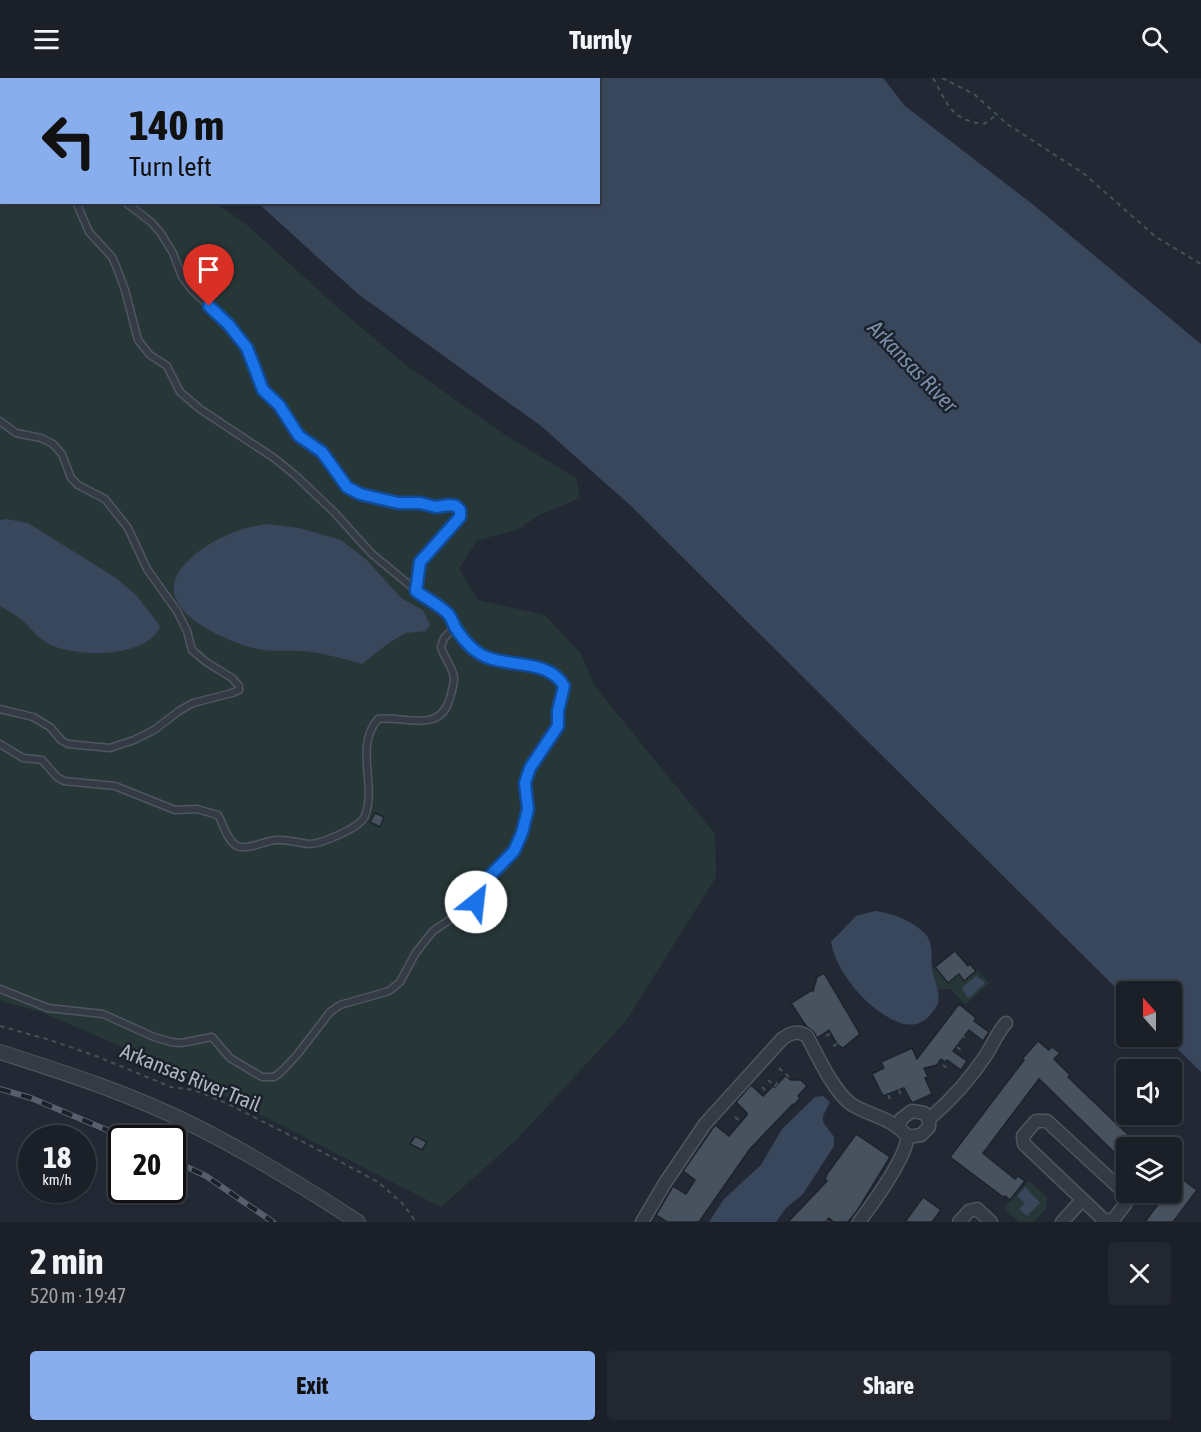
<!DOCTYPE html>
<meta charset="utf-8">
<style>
:root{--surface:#1a1f28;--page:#232730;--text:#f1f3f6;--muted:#9fa2a8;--line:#383d45;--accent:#89aeed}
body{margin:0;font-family:"Asap Condensed",sans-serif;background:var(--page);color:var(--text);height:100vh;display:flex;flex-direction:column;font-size:22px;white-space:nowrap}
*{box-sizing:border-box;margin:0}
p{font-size:20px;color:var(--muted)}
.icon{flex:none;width:33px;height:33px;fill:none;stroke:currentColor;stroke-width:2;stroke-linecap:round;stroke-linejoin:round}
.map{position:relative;height:1144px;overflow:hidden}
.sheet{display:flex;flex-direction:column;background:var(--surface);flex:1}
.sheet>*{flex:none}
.banner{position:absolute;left:0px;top:0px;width:600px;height:126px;box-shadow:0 2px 4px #0004,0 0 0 2px var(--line);background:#89aeed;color:#111;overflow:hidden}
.needle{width:39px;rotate:339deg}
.fabs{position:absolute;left:1116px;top:903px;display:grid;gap:12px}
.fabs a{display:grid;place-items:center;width:66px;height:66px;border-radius:6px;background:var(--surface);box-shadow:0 2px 4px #0004,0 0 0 2px var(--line);font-size:30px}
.speed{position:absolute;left:18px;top:1047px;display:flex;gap:12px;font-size:30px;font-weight:700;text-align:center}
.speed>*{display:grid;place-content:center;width:78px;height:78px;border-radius:50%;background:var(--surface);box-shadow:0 2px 4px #0004,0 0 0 2px var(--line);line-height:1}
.speed small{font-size:15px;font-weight:400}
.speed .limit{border:3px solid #111;border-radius:9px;background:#fff;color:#111}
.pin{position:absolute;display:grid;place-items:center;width:51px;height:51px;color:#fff;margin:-62px -26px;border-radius:50% 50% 50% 0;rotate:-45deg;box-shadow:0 0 6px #0007}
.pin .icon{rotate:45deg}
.me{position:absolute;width:66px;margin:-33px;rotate:29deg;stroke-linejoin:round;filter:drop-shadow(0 0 4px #0008)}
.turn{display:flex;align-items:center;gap:21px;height:126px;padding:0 30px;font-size:27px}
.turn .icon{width:78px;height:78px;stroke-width:2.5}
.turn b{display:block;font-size:42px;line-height:51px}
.round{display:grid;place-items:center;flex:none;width:63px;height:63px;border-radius:6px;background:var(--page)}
.head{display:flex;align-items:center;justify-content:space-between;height:102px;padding:0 30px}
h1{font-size:36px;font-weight:700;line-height:45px}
.button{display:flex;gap:12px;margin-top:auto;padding:12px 30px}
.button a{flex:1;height:69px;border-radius:6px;background:var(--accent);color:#111;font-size:24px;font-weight:700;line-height:69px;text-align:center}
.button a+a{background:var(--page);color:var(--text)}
header{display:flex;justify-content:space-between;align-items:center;height:78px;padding:0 30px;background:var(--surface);font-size:27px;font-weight:700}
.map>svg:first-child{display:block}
.green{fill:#273738}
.water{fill:#39475d}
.building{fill:#48515e;stroke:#1c232c;stroke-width:1.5}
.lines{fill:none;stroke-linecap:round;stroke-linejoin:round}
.service-casing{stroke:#4f5660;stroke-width:9}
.minor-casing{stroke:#4f5660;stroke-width:15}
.tertiary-casing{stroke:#4f5660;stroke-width:16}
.path{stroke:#435355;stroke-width:2;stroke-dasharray:4.5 4.5;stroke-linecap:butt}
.service{stroke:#353b45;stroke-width:6}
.minor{stroke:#353b45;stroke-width:12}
.tertiary{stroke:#353b45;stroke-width:14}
.rail-casing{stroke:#575f6c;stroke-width:6}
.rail{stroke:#1a212a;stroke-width:4;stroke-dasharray:11;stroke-linecap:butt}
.route-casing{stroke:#114b97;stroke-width:15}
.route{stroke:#1a73e8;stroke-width:10}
.labels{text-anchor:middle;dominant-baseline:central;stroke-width:5;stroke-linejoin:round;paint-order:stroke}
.street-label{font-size:21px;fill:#afb6c2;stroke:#1a212a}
.water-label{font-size:22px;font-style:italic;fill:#7a8da8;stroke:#1a212a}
</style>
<header><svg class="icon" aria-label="menu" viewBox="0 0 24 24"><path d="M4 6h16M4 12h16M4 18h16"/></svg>Turnly<svg class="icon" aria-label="search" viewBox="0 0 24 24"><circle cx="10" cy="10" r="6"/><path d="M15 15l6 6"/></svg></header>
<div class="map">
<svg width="1201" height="1144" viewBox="0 0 1201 1144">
<rect width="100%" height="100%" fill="#222935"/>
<!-- green -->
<g class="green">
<path d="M0,0l48,1 -46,1v122l214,1 32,23 90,82 68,57 102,72 68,41 4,20 -39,16 -24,16 -39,10 -19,28 19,32 67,15 35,38 16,35 119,146 1,43 -90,144 -108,117 -77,69 -283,-145 -120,-51 -38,-10z"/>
<path d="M935,888l13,17 11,-9 6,6 12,-10 12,13 -24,22 -14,-16h-13l-6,-21z"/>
<path d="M1029,1103l18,16 -1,12 -12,13h-15l-15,-14z"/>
</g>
<!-- water -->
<g class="water">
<path d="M95,0h788l22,28 126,97 170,141v728l-36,-35 7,-1v-44h-46v6l-495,-492 -90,-80 -183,-132 -100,-91 340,-1v-122z"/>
<path d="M6,441l22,4 88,55 20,17 24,31c-12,33 -87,32 -113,17 -10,-6 -16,-15 -24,-22 -6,-6 -15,-10 -23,-15v-86z"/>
<path d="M267,446l32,4 42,12 27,21 33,37 22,12 7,15 -4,6 -20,2 -16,9 -28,22c-21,-6 -42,-12 -63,-13 -14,-1 -28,1 -41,-2 -34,-8 -115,-42 -72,-86 19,-21 53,-36 81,-39z"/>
<path d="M875,833c17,2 41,11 52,25 6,8 4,22 5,31 1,12 9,24 6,36 -1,4 -5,8 -7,11 -18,22 -42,5 -59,-8 -18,-15 -37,-41 -41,-64l25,-26z"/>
<path d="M976,898l8,6v2l-14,13h-3l-5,-9z"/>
<path d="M823,1018l7,6 -7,14v6l11,15v9l-31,48 -17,14 -10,14h-67l15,-23 37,-34 21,-36 33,-32z"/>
<path d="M1025,1109l15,16 -13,13 -8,-7 6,-6 -8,-7z"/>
</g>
<!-- building -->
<g class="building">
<path d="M375,735l9,4 -4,10 -10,-5z"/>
<path d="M955,873l13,15 2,-2 6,7 -12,10 -5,-7 -11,9 -13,-16z"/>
<path d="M824,895l36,61 -17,14 -6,-4 -8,-14 -12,8 -3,-6 -8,-6 -15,-23 21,-13 1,1 4,-14z"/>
<path d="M959,926l17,14 -2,3 15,11 -6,9 -14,-11 -16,21 14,10 -6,9 -14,-10 -2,2 -4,-3 -4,6 -13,3 4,9 -3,1 7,16 -20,9 -8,-15 -21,8 -11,-22 12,-6 -3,-6 31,-14 5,11z"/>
<path d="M1038,963l11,9 3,-3 8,6 -6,6 16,16 -2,2 74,71h-16v16l-87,-85 -56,74 32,26 3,-3 7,5 -15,19 -5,-4 -2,1 -53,-40 74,-97 -2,-1z"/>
<path d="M785,998l6,4h10l6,6 -9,10 2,2 -6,7 -1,-1 -43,45 -51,73h-32l-11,-7 17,-29 13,8 9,-14 -12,-9 32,-46 14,11 18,-21v-2l-11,-11 15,-17 12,11 10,-10 2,1z"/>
<path d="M856,1056l34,23 -33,54 -9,11h-14l-5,-4 -3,4h-38l39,-41 -2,-1 2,-6z"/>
<path d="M415,1058l12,6 -5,8 -12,-6z"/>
<path d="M1179,1099l18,13 -24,32h-28l22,-30h5v-6z"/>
<path d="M923,1119l18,13 -9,12h-27z"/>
</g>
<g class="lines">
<!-- service casing -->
<g class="service-casing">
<g id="service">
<path d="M125,124l26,20 9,10 13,21 9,24 10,13 37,35 18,23 16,42 16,15 20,31 23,16 25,35 13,7 23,6 15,3h22l16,4 13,-2 7,1 4,4v7l-40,45 -4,29"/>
<path d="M0,343l16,12 25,5 12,6 9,10 9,24 7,7 27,14 23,29 19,41 30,42 10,20 5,19 14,12 26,16 7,8v4l-7,3 -39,10 -14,8 -25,19 -20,10 -24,8 -42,-4 -7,-4 -11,-13 -17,-10 -33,-8"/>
<path d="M0,666l23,14 19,2 15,17 7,4 51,5 60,24 22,-1 21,6c5,8 9,26 19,31 11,5 28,-6 40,-6 11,-1 21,3 32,4 12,0 51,-16 56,-28 12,-32 -11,-69 13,-97 24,-4 60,15 71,-18 2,-7 5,-15 5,-23 -1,-11 -10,-20 -13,-31l3,-9 11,-11"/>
<path d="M0,911l48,19 55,6 51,23 17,5 10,1 31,-6 18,21 32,19h12l7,-5 16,-17 33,-43 10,-7 49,-14 11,-9 15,-28 10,-13 8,-10 43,-29 5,-8 4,-13 29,-30 8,-18 6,-24 -4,-26 3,-8 31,-49v-15l6,-25c-15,-27 -53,-18 -77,-28 -25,-10 -29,-42 -52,-52l-63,-52 -38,-42 -39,-37 -21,-17 -74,-49 -20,-17 -13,-26 -17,-11 -12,-15 -13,-50 -9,-24 -4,-9 -23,-25 -13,-30"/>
</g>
</g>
<!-- minor casing -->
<g class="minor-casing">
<g id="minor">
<path d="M1036,1043h11l79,73v9l-13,17h-9l-80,-76 -1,-8z"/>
<path d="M899,1048l2,-7 11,-8 12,2 5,6"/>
<path d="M908,1059l13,-2 8,-8v-8c21,-18 42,-41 57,-64 7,-11 11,-22 20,-32"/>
<path d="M642,1144l23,-39 40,-59 77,-85c9,-6 15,-9 25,-3 10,19 27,56 44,68 20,13 39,12 57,33 -4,24 -34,65 -49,85"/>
<path d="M959,1144l10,-11 8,-2 14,13"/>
<path d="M1062,1144l20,-22"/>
</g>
</g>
<!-- tertiary casing -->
<g class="tertiary-casing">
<path id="tertiary" d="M0,974c66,21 134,43 197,75 55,28 109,61 161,95"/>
</g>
<!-- path -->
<g class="path">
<path d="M933,0c15,27 18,42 51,46l12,-9"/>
<path d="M942,0l32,16 33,30 76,49 73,64 45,27"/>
<path d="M814,937l10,-5"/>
<path d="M820,947l5,-4"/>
<path d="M0,948l50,14 46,16 75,31 23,3 32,13 87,44 65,35 24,21 14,19"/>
<path d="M971,949l6,4"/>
<path d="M961,957l8,5"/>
<path d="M826,958l10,-6"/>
<path d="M833,968l4,-2"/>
<path d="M957,969l4,3"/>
<path d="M951,977l4,3"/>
<path d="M943,987l5,4"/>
<path d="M779,990l13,12"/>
<path d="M768,1002l7,6 3,-4"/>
<path d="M919,1003l3,5"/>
<path d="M908,1008l3,5"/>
<path d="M762,1009l5,5"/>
<path d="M899,1012l2,6"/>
<path d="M756,1016l5,5"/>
<path d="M888,1017l3,6"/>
<path d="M748,1025l4,3"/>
<path d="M735,1039l6,5"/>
<path d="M722,1057l5,3"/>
<path d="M715,1066l5,4"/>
<path d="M864,1074l11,7"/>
<path d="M708,1076l5,3"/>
<path d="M701,1085l10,8"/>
<path d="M865,1087l5,3"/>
<path d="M694,1094l5,4"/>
<path d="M859,1098l5,2"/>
<path d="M850,1108l7,4"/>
<path d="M680,1115l4,2"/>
<path d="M844,1118l7,4"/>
<path d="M674,1125l4,2"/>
<path d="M824,1133l10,9"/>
<path d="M667,1138l4,2"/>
<path d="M828,1143v1"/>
</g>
<!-- service -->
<use href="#service" class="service"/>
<!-- minor -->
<use href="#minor" class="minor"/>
<!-- tertiary -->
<use href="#tertiary" class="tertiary"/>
<!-- rail casing -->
<g class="rail-casing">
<g id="rail">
<path d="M0,1011l31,9 95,40"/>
<path d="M172,1082l34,16 67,46"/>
</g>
</g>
<!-- rail -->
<use href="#rail" class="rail"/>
</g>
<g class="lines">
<!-- route casing -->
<g class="route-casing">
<path id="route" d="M209,228l20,19 18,23 16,42 16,15 20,31 23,16 25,35 13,7 38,9h22l16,4 13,-2 7,1 4,4v7l-40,45 -4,29c9,7 27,16 33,24 3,4 4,8 6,12 8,13 19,26 34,31 24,9 60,2 75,28l-6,25v15l-28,42 -5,15 3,26 -6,24 -8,18 -29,30 -3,13 -6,8"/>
</g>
<!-- route -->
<use href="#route" class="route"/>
</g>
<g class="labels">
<!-- street labels -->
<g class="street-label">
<text transform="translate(191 999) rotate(22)">Arkansas River Trail</text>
</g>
<!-- water labels -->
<g class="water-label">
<text transform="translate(913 288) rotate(46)">Arkansas River</text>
</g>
</g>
</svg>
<div class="fabs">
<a><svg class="needle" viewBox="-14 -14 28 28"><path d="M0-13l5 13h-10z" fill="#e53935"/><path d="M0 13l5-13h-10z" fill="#9fa2a8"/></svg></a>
<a><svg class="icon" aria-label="sound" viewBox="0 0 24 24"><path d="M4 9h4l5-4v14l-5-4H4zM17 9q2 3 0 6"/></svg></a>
<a><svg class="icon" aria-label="layers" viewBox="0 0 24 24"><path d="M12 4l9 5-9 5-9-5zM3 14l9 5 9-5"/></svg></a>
</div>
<div class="speed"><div>18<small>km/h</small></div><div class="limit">20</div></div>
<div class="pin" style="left:209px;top:228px;background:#d93025"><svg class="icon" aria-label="arrive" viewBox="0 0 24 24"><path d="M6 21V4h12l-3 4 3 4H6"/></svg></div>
<svg class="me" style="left:476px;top:824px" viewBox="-20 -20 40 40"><circle r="19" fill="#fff"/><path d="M0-13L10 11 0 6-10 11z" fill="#1a73e8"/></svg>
<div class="banner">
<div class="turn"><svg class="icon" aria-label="left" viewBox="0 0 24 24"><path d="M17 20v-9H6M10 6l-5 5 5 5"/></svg><div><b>140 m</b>Turn left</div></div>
</div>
</div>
<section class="sheet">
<div class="head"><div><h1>2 min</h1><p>520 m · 19:47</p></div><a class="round"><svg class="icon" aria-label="close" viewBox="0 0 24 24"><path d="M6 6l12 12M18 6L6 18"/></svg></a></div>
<div class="button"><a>Exit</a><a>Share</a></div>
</section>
